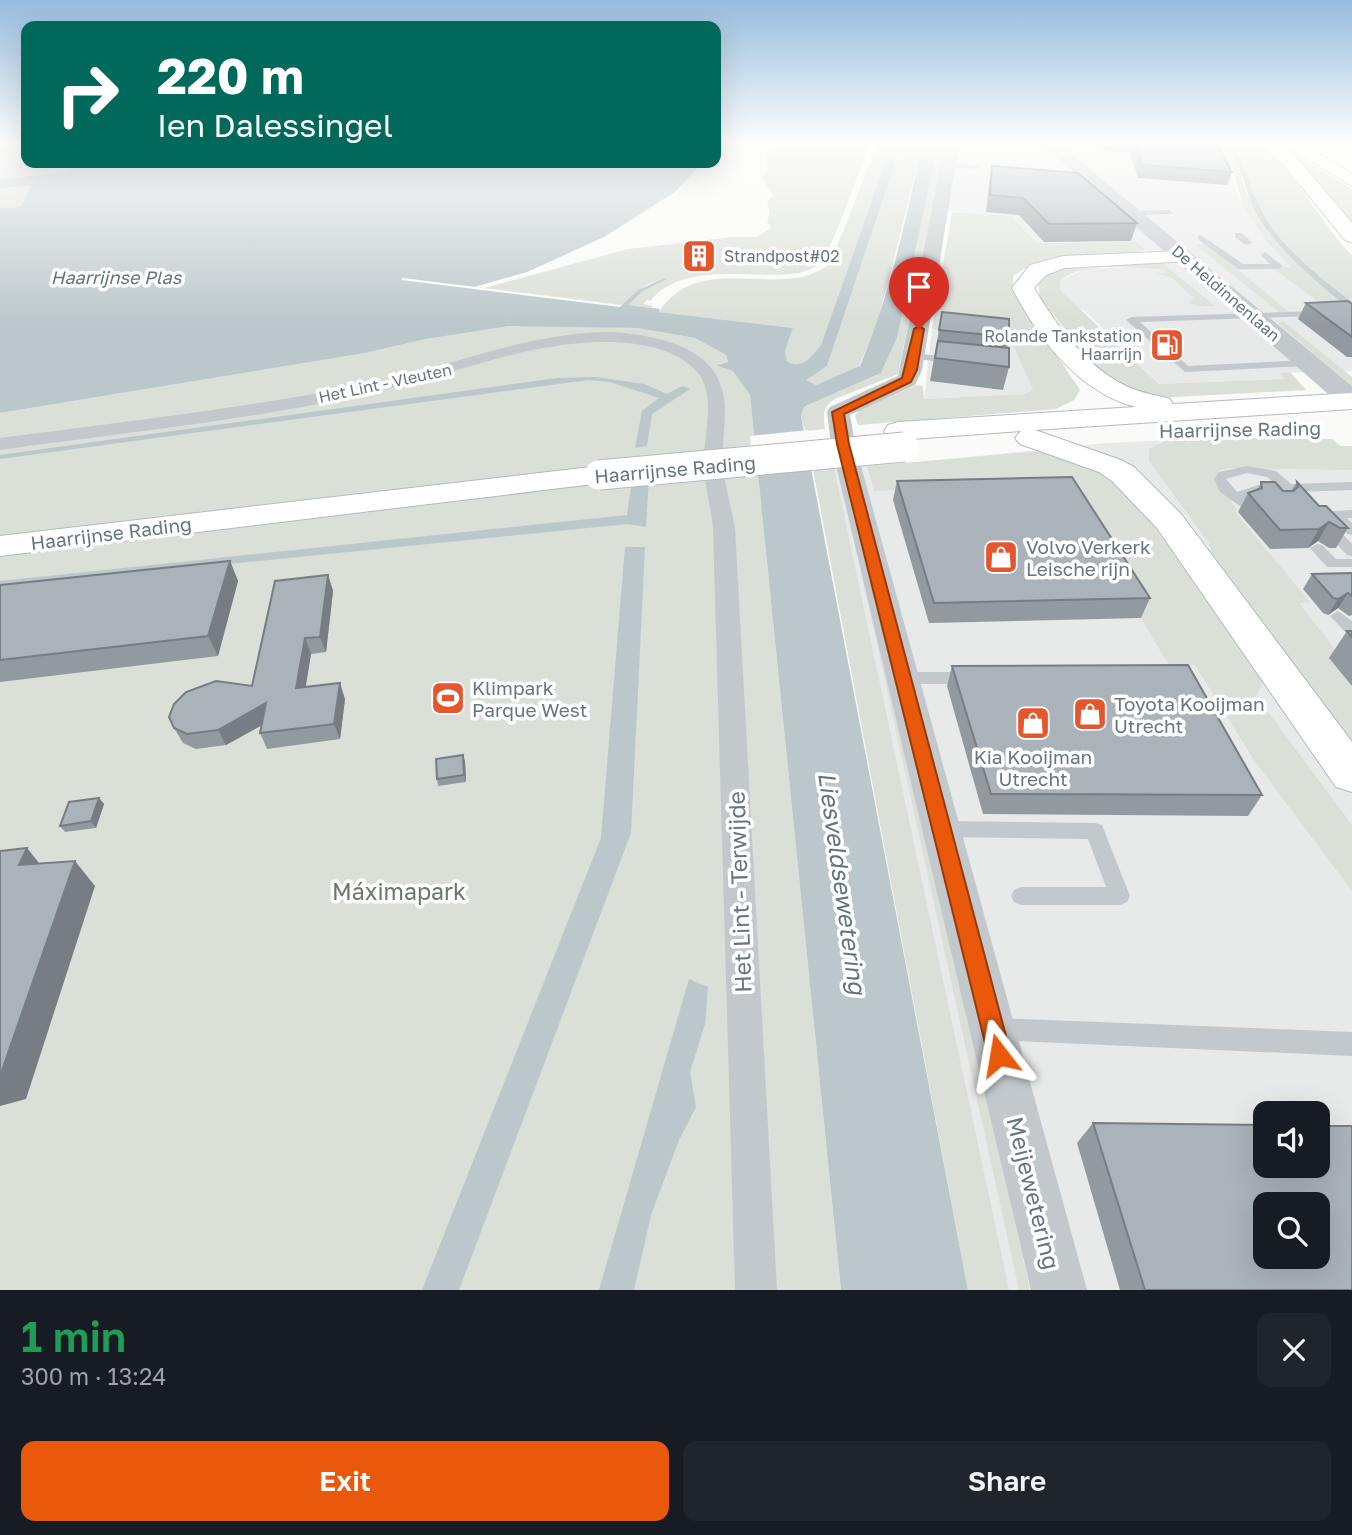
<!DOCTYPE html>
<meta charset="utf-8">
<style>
:root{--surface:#171b24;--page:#20242c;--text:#f1f3f6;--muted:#9ea1a6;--accent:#ea580c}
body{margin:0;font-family:"Golos Text",sans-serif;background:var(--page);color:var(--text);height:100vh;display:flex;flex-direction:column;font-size:26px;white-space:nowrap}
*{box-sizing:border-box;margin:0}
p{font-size:23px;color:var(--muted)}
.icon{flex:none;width:38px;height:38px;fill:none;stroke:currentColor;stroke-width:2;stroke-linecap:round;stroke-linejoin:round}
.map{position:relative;height:1290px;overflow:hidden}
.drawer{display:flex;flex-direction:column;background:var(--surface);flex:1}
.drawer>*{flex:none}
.hud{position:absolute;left:21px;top:21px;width:700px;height:147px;border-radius:14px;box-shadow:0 7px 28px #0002;background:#00695c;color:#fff;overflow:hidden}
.controls{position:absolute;left:1253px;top:1101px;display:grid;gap:14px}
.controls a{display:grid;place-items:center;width:77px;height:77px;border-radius:14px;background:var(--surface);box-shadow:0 7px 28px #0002;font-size:35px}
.pin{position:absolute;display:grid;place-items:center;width:60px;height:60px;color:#fff;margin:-72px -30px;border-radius:50% 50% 50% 0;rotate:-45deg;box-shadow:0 0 7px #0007}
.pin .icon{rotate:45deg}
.me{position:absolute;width:77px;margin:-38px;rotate:346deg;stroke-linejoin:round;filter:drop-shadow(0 0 5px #0008)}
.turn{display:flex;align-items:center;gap:24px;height:147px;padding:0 21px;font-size:32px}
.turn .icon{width:91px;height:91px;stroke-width:2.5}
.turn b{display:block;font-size:49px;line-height:60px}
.round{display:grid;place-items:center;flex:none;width:74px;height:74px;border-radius:14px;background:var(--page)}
.headline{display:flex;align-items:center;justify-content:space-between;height:119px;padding:0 21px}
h1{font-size:42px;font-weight:600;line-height:52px;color:#1e9e55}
.action{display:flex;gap:14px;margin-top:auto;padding:14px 21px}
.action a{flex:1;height:80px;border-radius:14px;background:var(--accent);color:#fff;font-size:28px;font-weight:600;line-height:80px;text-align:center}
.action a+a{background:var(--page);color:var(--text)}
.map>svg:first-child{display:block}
.built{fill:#e8e9e9;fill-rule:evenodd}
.green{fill:#dadfd7}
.water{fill:#bbc7cb}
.pier{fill:#fafaf8}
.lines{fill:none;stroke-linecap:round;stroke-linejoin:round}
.secondary-casing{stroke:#b3babf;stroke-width:2}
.motorway-casing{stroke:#b4b9bd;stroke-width:2}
.service{fill:#c3c8cc;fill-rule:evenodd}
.pedestrian{fill:#c3c8cc;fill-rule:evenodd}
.minor{fill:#c3c8cc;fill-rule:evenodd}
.tertiary{fill:#c3c8cc;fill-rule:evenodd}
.secondary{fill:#fff;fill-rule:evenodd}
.motorway{fill:#fff;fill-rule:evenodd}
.secondary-bridge-casing{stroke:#b3babf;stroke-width:31;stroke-linecap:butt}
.secondary-bridge{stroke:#fff;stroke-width:29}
.wall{fill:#929a9f}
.shaded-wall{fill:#777d82}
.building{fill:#aab3b9;stroke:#777d82;stroke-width:2;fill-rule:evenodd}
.route{fill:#ea580c;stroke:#983908;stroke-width:2}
.labels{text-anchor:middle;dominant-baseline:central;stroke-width:7;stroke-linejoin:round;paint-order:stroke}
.far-poi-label{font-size:16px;fill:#657683;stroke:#fff;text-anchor:start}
.far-street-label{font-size:16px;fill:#657683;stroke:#fff}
.far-water-label{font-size:18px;font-style:italic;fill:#60757c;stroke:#fff}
.street-label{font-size:19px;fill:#657683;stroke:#fff}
.poi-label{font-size:19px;fill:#657683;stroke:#fff;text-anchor:start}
.near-park-label{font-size:23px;fill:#687a64;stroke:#fff}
.near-street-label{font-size:23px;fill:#657683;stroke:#fff}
.near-water-label{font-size:24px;font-style:italic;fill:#60757c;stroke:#fff}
</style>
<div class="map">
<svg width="1352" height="1290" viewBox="0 0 1352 1290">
<rect width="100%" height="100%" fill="#fafaf8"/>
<!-- built -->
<g class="built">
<path d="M937,143h279l27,63 24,36 85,75v54l-72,2 6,6 -127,5 -74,-73 -9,-4 -16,-17 1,-10 25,-12 81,-1 -30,-25 -100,1 -26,-27 -87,-7z"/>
<path d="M932,329l78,9 24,52 -10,4 -100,5z"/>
<path d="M1214,438l118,1 8,7h12v844h-381l-158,-821 96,-6 198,-20zM1265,1113h53v53h-53zM1265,1204h53v52h-53z"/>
</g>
<!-- green -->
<g class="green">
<path d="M0,143h26v20h39l7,6 -3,3 -69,7v-30l6,-2h-6z"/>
<path d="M782,143h88c-9,22 -38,108 -50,120 -31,30 -128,-13 -170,38l-3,-1 -4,4 10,2 -2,2 -24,-3 15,-14 24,-12 -2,-1 -18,7 -24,20 -138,-17 144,-39 104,-12h24l16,-9 -5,-6 3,-10 -3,-10 6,-7 -11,-17c7,-9 7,-14 2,-24z"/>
<path d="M878,143h14l-71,202c-9,11 -19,26 -34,16l-2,-10 8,-23 -134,-16c41,-65 128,-8 172,-50z"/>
<path d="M902,143h21l-36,143 -13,47 -16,35 -42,17 -11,-5 22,-14z"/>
<path d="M938,143h7l-47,231 -63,25c-13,8 -12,16 -10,30l-20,2 -4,-15 3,-9 77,-34 16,-35 37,-175 -4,-4 4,-1z"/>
<path d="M1219,143h6l15,24 2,14 14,33 14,20 73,69 9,24 -78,-58 -36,1 52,43h-10l-84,-68 10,-1 30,24 55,-1 -24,-25 -24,-36 -10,-36z"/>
<path d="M1231,143c8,0 20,-2 27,1 29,14 66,85 94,111v47c-32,-25 -70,-53 -89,-89 -13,-23 -17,-48 -32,-70z"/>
<path d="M1277,143l75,46v33l-45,-53z"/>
<path d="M31,186l-10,21 -21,1v-20z"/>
<path d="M952,212l59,4 26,27 100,-1 9,8c-46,9 -92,-3 -133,26l1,16 66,98 -6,10 -18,9 -198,16 -3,-10 6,-6 56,-24 6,1 1,13 100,-5 9,-4 -23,-52 -78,-9z"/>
<path d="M1161,262l54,44h-17l-10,-3 6,-5 -22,-20 -17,-5h12l-4,-4c-35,1 -71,-11 -102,11l-1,10 99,94 126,-5 -6,-6 11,-1 16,18 -149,8 -24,-6 -30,-15 -63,-79 -2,-16 12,-11 17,-6z"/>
<path d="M1283,321l69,56v9l-73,-62z"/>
<path d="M565,325l72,3 58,10 31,17 2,7 -11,2 16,7 17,24 91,895h-841v-877l365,-60 61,-14 84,-13z"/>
<path d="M1214,438l118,1 8,7h12v24l-124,-2c-24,5 -5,21 5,32l-3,1 7,8 -2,3 75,90 -11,1 39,50 -8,5 22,28v63l-138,-188 -5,-18 -60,-82v-12l19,-9z"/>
<path d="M1045,451l36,6 50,37 133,186 -8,16 96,129v66l-98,-131 -59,-95h-26l-28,-47 -166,-133 -101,6 -7,-25z"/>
<path d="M838,467h5l187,823h-11z"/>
<path d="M834,468l175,822h-41l-155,-821z"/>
</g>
<!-- water -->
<g class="water">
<path d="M892,143h10l-75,223 -21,14 10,5 44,-19c30,-71 46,-148 63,-223h15l-4,16h-4l4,3 -37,176 -16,35 -73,32 -4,2 -3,9 167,874h-127l-91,-895 -17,-24 -17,-6 12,-3 -2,-7 -31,-17 -58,-10 -127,-2 -84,13 -61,14 -365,60v-205l21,-1 9,-21 -30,2v-9l69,-7 2,-3 -6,-6h637l-27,29 -71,45 -77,35 -53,15 148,18 16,-15 26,-12 3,1 -24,12 -15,14 32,4 -1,3 134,16 -8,23 2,10c15,10 25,-5 34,-16z"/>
<path d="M1225,143h6c15,22 19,47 32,70 19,36 57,64 89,89v8c-29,-21 -79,-65 -96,-97 -8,-15 -11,-31 -17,-46 -3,-8 -9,-16 -14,-24z"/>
<path d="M595,377l49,7 23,10 15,-8 8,3 -38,25 -5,32 -12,2 7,-37 17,-13 -49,-16 -22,-2 -588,79v-4l557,-77z"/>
<path d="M649,479l-3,48 -19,-3 -627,63v-6l627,-66 5,-35z"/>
<path d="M625,547h20l-14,286 -172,457h-37l179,-452z"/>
<path d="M689,979l19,8 -3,37 -15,48 6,35 -17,33 -28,75 -17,75h-35z"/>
</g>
<!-- pier -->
<g class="pier">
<path d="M403,278l186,23 33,4 -2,2 -219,-27z"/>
<path d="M808,430l9,39 -64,4 -3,-37z"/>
</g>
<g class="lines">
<!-- secondary casing -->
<g class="secondary-casing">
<g id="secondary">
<path d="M1183,251l7,2 4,4 -4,4 -125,7 -19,7 -12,13c22,37 54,81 94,99 13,6 28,8 42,12l3,5 179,-11v16l-317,21 86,30 13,7 47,47 171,228v50l-16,-5 -179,-259 -45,-47 -13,-9 -79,-28 -5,-6 6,-7 -123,9 -10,-3 -4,-6 4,-6 10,-3 238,-15c-58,-15 -97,-68 -124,-119l18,-23 33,-9z"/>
<path d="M599,466l11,2 4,7 -4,7 -610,74v-20z"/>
</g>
</g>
<!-- motorway casing -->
<g class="motorway-casing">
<g id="motorway">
<path d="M1260,143h18l18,14 56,66v19l-7,-2 -61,-75z"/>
<path d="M1281,143h20l51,31v12z"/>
</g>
</g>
<!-- service -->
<g class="service">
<path d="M945,164l32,1 3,2 -3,2 -30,-2z"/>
<path d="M1170,210l3,4 -42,1 -4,-2 4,-2z"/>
<path d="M1235,233h6l12,10 -7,2 -11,-8z"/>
<path d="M1201,235l42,29h27l-9,-9 4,-3 18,14 -4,3h-41l-40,-30v-4z"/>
<path d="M1315,311l3,1v4l-178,6 48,44 119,-6 5,3 -5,3 -122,6 -59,-52 5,-3z"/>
<path d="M914,353l41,5 5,3 -5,3 -45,-6 -1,-2z"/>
<path d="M1247,466l29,5 15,13 61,-2v8l-56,2 11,14 -7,4 -5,-1 -12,-17 -34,3 -1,6 3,4 -7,4 -24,-17 -6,-13 5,-7zM1247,473l20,4 10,8h-19l-21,7 -11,-13z"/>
<path d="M1352,510v8h-5l5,5v12l-5,-1 -14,-15h-5l24,25v12l-5,-1 -37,-39 7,-4z"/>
<path d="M1317,544l5,1 14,14h16v8h-25l-17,-19z"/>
<path d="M1338,611l14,10v14l-5,-1 -17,-18z"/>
<path d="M905,672h63l8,6 -8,6h-63l-8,-6z"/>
<path d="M943,821l152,2 7,2 28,71 -3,6 -7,3h-99l-7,-3 -3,-6 3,-6 7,-3h85l-18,-48 -145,-2 -7,-2 -3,-6 3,-6z"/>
<path d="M994,1018l358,14v24l-358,-16 -8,-3 -3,-8 3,-8z"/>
</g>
<!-- pedestrian -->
<path class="pedestrian" d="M612,332c40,3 102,13 111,61 5,21 -1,43 0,65 0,24 8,47 12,70l42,762h-42l-22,-762c-2,-19 -7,-38 -9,-58 -3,-29 15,-73 -7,-98 -22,-26 -66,-31 -98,-30 -78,2 -151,34 -227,51 -122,27 -248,40 -372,57v-12c123,-16 246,-30 368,-54 82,-17 159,-52 244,-52z"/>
<!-- minor -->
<path class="minor" d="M945,143h14l-37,227 -7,15 -65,30 5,29 232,846h-56l-200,-846 -4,-32 3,-5 68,-31z"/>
<!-- tertiary -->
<path class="tertiary" d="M1040,143h18l294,243v22l-10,-2z"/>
<!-- secondary -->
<use href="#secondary" class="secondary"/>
<!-- motorway -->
<use href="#motorway" class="motorway"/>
<!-- secondary-bridge casing -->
<g class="secondary-bridge-casing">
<path id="secondary-bridge" d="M599,475l305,-28"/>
</g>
<!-- secondary-bridge -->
<use href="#secondary-bridge" class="secondary-bridge"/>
</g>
<!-- wall -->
<g class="wall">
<path d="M1102,143h115l15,29 -5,13 -89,-7 -8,-25 -26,-2z"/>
<path d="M992,166l145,57 -6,18 -87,1 -25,-27 -33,-3 3,-29z"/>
<path d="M1306,303l46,1v53h-5l-49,-38z"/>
<path d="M942,312l67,25 -2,11 2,19 -6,23 -73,-9z"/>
<path d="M897,481l253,117 -9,20 -212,5 -36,-123z"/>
<path d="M1261,482l22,9h8l6,-9 22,24 29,22 -12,20h-7l-11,-7 -10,7 -38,1 -32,-37 10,-19 10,-3z"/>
<path d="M230,561l8,20 -20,75 -218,26v-97z"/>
<path d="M1352,573v42l-3,1 -11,-8 -10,7 -5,-2 -20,-24 9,-15z"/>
<path d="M328,575l5,16 -7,61 -15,2 -6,33 40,12 -5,40 -73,10 -7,-16 2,-8 -36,20 -30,4 -13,-6 -9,-15 78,-42z"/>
<path d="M1347,631h5v55l-23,-28z"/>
<path d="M952,666l310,129 -14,21 -265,-2 -36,-128z"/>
<path d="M463,755l2,7 1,20 -28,4 -1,-7z"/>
<path d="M99,798l5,6 -8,24 -31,4 -5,-6z"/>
<path d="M1093,1123l259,167h-232l-43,-147z"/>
</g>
<!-- shaded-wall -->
<g class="shaded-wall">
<path d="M1329,522l-11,19 -10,7 11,-19z"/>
<path d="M230,561l8,20 -20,75 -10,-20z"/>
<path d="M328,575l5,16 -7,61 -6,-15z"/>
<path d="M1348,593l-10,15 -10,7 10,-16z"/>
<path d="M305,638l6,16 -8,50 -7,-16z"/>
<path d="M340,683l5,16 -5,40 -6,-15z"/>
<path d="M266,703l7,16 -47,26 -8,-15z"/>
<path d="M463,755l2,7 1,20 -2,-7z"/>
<path d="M99,798l5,6 -8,24 -5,-7z"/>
<path d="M27,848l21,26 -29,-9z"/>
<path d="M75,861l20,25 -69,213 -26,7v-30z"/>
</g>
<!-- building -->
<g class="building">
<path d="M1135,143h82l15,29 -90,-7z"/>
<path d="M992,166l86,7 59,50 -88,1 -26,-26 -33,-3z"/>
<path d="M1348,301l4,3v33l-46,-34z"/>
<path d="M942,312l67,7v18l-70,-7z"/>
<path d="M938,341l71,7v19l-74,-9z"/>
<path d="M1072,477l78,121 -216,5 -37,-122z"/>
<path d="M1261,482h14l8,9h10l5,-4 -1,-5 22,24h7l22,22h-8l-11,-6 -10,7 -39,1 -32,-37 14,-5z"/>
<path d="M230,561l-22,75 -208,24v-75z"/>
<path d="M1352,573v23l-4,-3 -10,6 -5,-1 -21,-24z"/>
<path d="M328,575l-8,62 -15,1 -9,50 44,-5 -6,41 -74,9 6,-30 -48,27 -31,4 -13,-6 -5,-11 5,-13 12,-12 30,-11 36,5 23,-105z"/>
<path d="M1347,631h5v6z"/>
<path d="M1188,665l74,130 -271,-1 -39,-128z"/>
<path d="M463,755l1,20 -27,4 -1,-20z"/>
<path d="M99,798l-8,23 -31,5 9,-24z"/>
<path d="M27,848l-8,17 56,-4 -75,215v-225z"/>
<path d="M1093,1123l172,2v41h53v-40h34v164h-207zM1265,1204h53v52h-53z"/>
</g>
<!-- sky -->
<linearGradient id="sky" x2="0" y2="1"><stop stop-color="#96bcdc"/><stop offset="0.44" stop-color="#fdfdfc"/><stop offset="1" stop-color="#fdfdfc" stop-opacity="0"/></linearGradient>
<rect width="1352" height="324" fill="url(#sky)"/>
<!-- route -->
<path class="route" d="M919,326l5,3 -7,41 -6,12 -67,32 5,30 162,611 -3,8 -9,4 -8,-4 -3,-8 -151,-611 -5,-32 70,-34 12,-49z"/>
<!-- icons -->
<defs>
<g id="building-square" transform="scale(1.75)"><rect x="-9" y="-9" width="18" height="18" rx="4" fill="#e4572e" stroke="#fff"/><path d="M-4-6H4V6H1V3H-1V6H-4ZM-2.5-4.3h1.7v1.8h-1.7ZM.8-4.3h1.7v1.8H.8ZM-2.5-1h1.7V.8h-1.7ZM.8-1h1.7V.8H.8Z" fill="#fff"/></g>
<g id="fuel-square" transform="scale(1.75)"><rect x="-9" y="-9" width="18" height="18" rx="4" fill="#e4572e" stroke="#fff"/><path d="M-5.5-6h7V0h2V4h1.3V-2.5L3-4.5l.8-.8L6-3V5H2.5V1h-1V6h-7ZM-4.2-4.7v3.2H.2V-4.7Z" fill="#fff"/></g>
<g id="shop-square" transform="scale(1.75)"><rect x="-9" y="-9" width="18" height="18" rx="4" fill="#e4572e" stroke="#fff"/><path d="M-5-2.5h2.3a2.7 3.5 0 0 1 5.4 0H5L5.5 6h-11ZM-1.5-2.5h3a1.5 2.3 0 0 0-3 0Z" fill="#fff"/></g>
<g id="stadium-square" transform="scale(1.75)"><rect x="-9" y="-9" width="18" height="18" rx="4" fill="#e4572e" stroke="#fff"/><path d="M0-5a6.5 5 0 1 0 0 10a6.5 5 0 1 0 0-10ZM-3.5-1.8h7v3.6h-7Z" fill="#fff"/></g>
</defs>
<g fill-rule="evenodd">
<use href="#building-square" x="699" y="256"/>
<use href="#fuel-square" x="1167" y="345"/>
<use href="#shop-square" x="1001" y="557"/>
<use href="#stadium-square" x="448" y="698"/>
<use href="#shop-square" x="1090" y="714"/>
<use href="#shop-square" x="1033" y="723"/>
</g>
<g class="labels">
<!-- far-poi labels -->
<g class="far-poi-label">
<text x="724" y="256">Strandpost#02</text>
<text x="1142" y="336" text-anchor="end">Rolande Tankstation<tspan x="1142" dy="18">Haarrijn</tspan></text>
</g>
<!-- far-street labels -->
<g class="far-street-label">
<text transform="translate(1226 293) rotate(41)">De Heldinnenlaan</text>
<text transform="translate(385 383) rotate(-12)">Het Lint - Vleuten</text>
</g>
<!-- far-water labels -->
<g class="far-water-label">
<text x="116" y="277">Haarrijnse Plas</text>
</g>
<!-- street labels -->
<g class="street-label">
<text transform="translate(1240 429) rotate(-1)">Haarrijnse Rading</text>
<text transform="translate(675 469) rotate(-5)">Haarrijnse Rading</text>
<text transform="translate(111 533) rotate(-7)">Haarrijnse Rading</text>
</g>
<!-- poi labels -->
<g class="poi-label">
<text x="1026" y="546">Volvo Verkerk<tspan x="1026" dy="22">Leische rijn</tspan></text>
<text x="472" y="687">Klimpark<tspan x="472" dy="22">Parque West</tspan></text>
<text x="1114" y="703">Toyota Kooijman<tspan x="1114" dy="22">Utrecht</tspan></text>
<text x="1033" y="756" text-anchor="middle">Kia Kooijman<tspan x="1033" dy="22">Utrecht</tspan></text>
</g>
<!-- near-park labels -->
<g class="near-park-label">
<text x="399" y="891">Máximapark</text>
</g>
<!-- near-street labels -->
<g class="near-street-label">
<text transform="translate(739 892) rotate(-92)">Het Lint - Terwijde</text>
<text transform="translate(1034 1193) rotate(76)">Meijewetering</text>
</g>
<!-- near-water labels -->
<g class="near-water-label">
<text transform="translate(843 883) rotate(82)">Liesveldsewetering</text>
</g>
</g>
</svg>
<div class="controls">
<a><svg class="icon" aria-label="sound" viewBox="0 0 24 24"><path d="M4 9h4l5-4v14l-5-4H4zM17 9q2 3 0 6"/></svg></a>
<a><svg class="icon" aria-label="search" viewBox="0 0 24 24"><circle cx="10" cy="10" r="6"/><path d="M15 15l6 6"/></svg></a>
</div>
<div class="pin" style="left:919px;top:329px;background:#d93025"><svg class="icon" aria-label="arrive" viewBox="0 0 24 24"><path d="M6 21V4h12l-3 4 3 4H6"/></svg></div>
<svg class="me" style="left:999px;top:1055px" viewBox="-20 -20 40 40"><path d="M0-17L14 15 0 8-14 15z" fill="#ea580c" stroke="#fff" stroke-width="4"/></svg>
<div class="hud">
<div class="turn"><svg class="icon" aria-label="right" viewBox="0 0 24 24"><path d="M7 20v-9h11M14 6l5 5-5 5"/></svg><div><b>220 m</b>Ien Dalessingel</div></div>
</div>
</div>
<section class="drawer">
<div class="headline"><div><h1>1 min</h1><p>300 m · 13:24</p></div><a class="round"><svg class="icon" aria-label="close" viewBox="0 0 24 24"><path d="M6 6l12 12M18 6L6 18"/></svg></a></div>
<div class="action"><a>Exit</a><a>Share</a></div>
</section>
